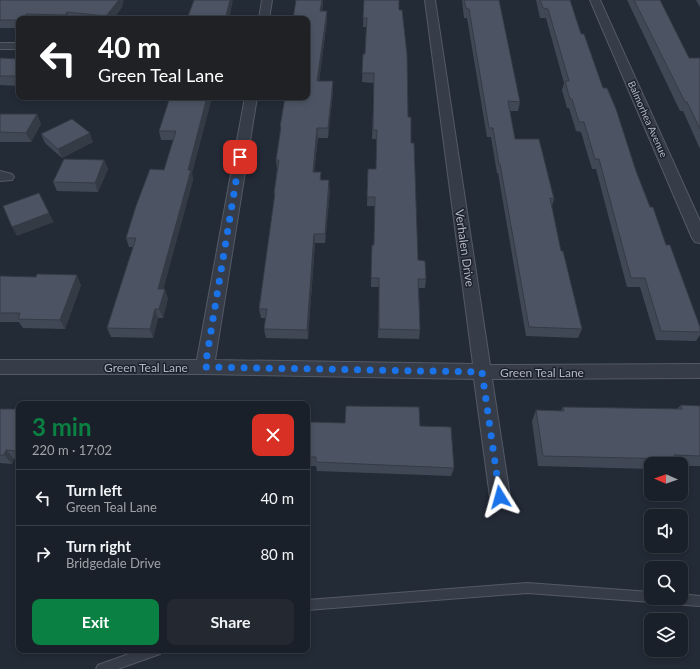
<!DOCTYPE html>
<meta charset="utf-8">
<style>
:root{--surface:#1a2029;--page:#232831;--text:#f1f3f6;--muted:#9fa3a8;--line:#383e46;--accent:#0b8043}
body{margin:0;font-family:Lato,sans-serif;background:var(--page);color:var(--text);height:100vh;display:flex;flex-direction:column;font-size:15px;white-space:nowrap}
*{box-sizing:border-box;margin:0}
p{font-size:13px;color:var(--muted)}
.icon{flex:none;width:22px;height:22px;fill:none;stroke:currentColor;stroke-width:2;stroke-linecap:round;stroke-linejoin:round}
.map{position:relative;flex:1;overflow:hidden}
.side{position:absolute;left:16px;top:401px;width:294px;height:252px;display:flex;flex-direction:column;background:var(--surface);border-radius:8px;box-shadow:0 2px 6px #0003,0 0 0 1px var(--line)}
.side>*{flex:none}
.guide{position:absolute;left:16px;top:16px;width:294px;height:84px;border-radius:8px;box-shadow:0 2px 6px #0003,0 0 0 1px var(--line);background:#202124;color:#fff;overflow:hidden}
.needle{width:26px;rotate:272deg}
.buttons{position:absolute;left:644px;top:457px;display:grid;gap:8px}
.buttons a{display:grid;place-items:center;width:44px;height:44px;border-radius:8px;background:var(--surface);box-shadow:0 2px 6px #0003,0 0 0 1px var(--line);font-size:20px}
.pin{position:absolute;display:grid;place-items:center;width:34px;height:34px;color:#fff;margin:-17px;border-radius:8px;box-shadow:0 2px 6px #0006}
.me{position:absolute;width:44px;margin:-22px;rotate:352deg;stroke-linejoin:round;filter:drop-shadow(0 0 3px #0008)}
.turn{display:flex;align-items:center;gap:14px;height:84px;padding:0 16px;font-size:18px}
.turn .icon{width:52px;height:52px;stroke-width:2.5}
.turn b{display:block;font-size:28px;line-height:34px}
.round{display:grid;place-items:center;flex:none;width:42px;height:42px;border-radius:8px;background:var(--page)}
.overview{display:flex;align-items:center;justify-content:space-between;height:68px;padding:0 16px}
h1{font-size:24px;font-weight:700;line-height:30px;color:var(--accent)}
.button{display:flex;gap:8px;margin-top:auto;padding:8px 16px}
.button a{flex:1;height:46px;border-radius:8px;background:var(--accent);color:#fff;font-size:16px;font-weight:700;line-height:46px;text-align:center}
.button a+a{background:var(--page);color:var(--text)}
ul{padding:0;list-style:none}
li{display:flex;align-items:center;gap:12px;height:56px;padding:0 16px;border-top:1px solid var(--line)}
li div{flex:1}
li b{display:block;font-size:15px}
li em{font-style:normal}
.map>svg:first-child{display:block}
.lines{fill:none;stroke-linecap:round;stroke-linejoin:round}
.lane-casing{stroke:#545a65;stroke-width:2}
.street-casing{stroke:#545a65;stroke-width:2}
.lane{fill:#373d48;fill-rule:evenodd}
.street{fill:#373d48;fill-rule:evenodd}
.wall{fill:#414855}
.shaded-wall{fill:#353b45}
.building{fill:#4c5463;stroke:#353b45}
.route{stroke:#1a73e8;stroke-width:7;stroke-dasharray:0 12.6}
.labels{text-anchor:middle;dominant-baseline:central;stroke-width:3;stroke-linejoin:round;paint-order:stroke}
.far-street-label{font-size:10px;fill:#b1b7c4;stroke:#1c222c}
.street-label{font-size:12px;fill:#b1b7c4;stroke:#1c222c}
</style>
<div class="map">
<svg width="700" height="669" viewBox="0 0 700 669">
<rect width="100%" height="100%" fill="#232b37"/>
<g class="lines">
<!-- lane casing -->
<g class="lane-casing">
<g id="lane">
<path d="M527,583l124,9v6h30v-4l19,2v10l-42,-3 -4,-2 -3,1 -124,-9 -220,17v-10z"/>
<path d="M140,650h21l-1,4 -42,15h-22l2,-4z"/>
</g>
</g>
<!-- street casing -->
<g class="street-casing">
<g id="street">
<path d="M262,0h10l-3,19h-10z"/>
<path d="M425,0h10l55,365 210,-1v14l-208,1 18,118 -3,7 -7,3 -7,-3 -3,-7 -16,-118 -269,-5h-205v-14h197l48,-263h12l-42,263 258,4z"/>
<path d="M590,0h10l100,221v22l-5,-1 -3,-4z"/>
<rect x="0" y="43" width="19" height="6"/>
<path d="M0,171l12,3 2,3 -2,3 -12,1z"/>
</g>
</g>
<!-- lane -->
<use href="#lane" class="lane"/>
<!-- street -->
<use href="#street" class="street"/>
</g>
<!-- wall -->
<g class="wall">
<path d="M0,0l122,7 -9,12h-94v9h-19z"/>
<path d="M296,0h27l-1,11 5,9 -8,61 14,10 -5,47h-10l-4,34h7v8l9,10 -5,53h-10l-7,96 -42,-1 -2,-9 2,-11h-5l-2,-9 15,-109v-7l3,-24 -1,-9 5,-27 -1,-6 27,-30z"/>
<path d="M364,0l35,10 9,107 3,26 7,117 8,19 -1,9h-6l1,42 -1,9 -41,-1 1,-51h-8l1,-42h2l1,-39h-8l1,-37h8v-30h-4l2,-56 -12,-1 1,-28h2l1,-27h-3z"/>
<path d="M462,0h37l21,102 -2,9h-8l5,28 39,60 -2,7 9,45 21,78 -4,9 -52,-2 -28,-163h-1l-6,-36h-4l-20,-119h-3z"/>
<path d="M536,0h34l11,34 69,173 50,120v8l-4,6 -40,-1 -16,-53h-13l-31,-118h-4l-11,-37 -5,-1 -7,-23h-2l-5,-18 2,-7 -18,-65h-6z"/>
<path d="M627,0h33l29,58h11v91l-17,-38h-3z"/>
<path d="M696,0h4v7z"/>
<path d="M0,58l19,1v27l-19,-1z"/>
<path d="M170,97h42l-20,76 1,7 -30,109 5,9 -5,20h-5l-5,20 -42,-1 -4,-9 26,-81h-4l-3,-9 38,-68 9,-30h-12l-2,-9z"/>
<path d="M0,114h37l4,10 -10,18h-31z"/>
<path d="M41,134l52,8 -31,16 -17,-15z"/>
<path d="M104,160l4,9 -10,23 -41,-1 -4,-9z"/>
<path d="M0,276l81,9 -16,44 -42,-1 -4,-6h-19z"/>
<path d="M681,405l19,1v60h-19v-2h-30v5l-113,-3 -6,-45 4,-11 25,1 2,-4 114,2z"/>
<path d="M0,409h19v50h-5l-2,5 -12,-1z"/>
<path d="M307,422l113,4 34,42 -3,8 -134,-5 -1,-5h-9z"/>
</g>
<!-- shaded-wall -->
<g class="shaded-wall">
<path d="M119,0h5l-2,7 -9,12h-6l-1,-3z"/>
<path d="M230,0h3l-4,19h-3v-3z"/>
<path d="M322,0h1l-2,20 -1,-9z"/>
<path d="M327,11v9l-9,70 -1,-9z"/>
<path d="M67,12l2,7h-2l-2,-4z"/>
<path d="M26,14l2,5h-5z"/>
<path d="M333,81v10l-5,47v-10z"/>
<path d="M47,97h9l-8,2z"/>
<path d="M207,97h5l-20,76 1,7 -32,118 -3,-9 30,-119z"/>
<path d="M37,114l4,10 -10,18 -5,-9z"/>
<path d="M317,128l1,10 -5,43v-9z"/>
<path d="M90,133l3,9 -31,16 -4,-9z"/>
<path d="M104,160l4,9 -10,23 -3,-9z"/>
<path d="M329,180l1,10 -5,53v-9z"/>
<path d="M49,213l5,9 -37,14 -5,-9z"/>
<path d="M314,234l1,9 -7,96 -1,-9z"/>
<path d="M77,275l4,10 -16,44 -5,-9z"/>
<path d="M165,289l3,9 -5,20 -4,-9z"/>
<path d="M155,309l3,9 -5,20 -3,-9z"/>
<path d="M6,450l8,9 -2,5 -8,-9z"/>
</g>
<!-- building -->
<g class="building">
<path d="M0,0h119l-13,16 -39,-4 -2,3 -39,-1 -3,5h-4v1h-19z"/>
<path d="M194,0h36l-4,16h2l-1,3h-40z"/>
<path d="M296,0h26l-2,11h7l-10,70h16l-5,47h-11l-4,44h8l-1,8h9l-4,54h-11l-7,96 -43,-1 3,-20h-8l16,-116h-1l5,-33h-3l5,-33h-1l5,-30h22v-78h-14z"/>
<path d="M364,0h35v10h3l5,44 1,63h3v26h3l4,117 7,1 1,18h-8l2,51 -41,-1v-51h-8l1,-33h2l1,-48h-8l1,-28h8l1,-39h-4l1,-57h-12l1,-19h2l2,-36h-4z"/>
<path d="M464,0h35l21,102 -12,-1 7,38h24l15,60 -4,-1 11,53h2l19,78 -53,-2 -29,-163h-1l-6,-36h-4l-20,-119 -3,-1z"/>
<path d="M540,0h30l11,34h3l19,54h4l9,21 20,62 14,36h3l13,38h4l30,82v5l-39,-1 -16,-53h-14l-32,-119h-4l-11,-37h-5l-7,-23h-2l-5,-18h4l-21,-72 -5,-1z"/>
<path d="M634,0h26l29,58h11v71l-13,-27h-2z"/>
<path d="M0,58l19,1v17h-19z"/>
<path d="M170,97h37l-19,73h3l-33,119h7l-6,20h-4l-5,20 -43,-1 29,-90h-10l10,-32 14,-37 14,1 12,-39h-17z"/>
<path d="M0,114h37l-11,19 -26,-1z"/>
<path d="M72,119l18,14 -32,16 -17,-15z"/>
<path d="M64,159l40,1 -9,23 -42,-1z"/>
<path d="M39,193l10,20 -37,14 -9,-21z"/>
<path d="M37,274l40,1 -17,45 -42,-1 2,-6h-20v-37l36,1z"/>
<path d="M681,405l19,1v50l-26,-1 2,4 -133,-3 -7,-46 28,1 -1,-4 119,2z"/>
<path d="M346,406l73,1 1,19 31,1 3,41 -138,-6v-5h-9v-35l38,1z"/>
<path d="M0,409h19v42l-13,-1 -2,5h-4z"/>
</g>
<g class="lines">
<!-- route -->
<path class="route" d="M240,157l-35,210 277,5 18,125"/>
</g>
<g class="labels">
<!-- far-street labels -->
<g class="far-street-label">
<text transform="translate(648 119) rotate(66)">Balmorhea Avenue</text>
</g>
<!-- street labels -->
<g class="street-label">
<text transform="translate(465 248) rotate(82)">Verhalen Drive</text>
<text x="146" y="367">Green Teal Lane</text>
<text x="542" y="372">Green Teal Lane</text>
</g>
</g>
</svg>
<div class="buttons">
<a><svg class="needle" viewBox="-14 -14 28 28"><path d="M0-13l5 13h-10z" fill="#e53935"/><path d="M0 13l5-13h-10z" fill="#9fa3a8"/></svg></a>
<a><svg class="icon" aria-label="sound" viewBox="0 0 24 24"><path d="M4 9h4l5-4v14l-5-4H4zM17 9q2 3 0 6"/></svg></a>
<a><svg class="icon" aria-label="search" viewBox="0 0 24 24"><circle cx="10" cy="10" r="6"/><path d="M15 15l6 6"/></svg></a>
<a><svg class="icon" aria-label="layers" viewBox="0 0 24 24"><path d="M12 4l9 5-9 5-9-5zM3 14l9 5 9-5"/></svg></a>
</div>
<div class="pin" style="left:240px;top:157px;background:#d93025"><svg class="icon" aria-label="arrive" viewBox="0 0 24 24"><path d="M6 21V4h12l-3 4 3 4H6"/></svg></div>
<svg class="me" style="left:500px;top:497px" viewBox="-20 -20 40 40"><path d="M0-17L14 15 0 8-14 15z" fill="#1a73e8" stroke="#fff" stroke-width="4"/></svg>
<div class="guide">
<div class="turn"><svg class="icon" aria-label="left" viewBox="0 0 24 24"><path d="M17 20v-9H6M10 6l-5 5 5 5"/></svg><div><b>40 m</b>Green Teal Lane</div></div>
</div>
<section class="side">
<div class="overview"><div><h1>3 min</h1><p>220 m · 17:02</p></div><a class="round" style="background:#d93025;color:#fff"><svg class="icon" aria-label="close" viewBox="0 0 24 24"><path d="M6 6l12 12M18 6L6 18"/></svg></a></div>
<ul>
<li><svg class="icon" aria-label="left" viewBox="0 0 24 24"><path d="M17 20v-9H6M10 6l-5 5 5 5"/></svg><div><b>Turn left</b><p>Green Teal Lane</p></div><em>40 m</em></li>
<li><svg class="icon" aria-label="right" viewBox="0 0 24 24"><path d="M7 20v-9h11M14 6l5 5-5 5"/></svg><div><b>Turn right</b><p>Bridgedale Drive</p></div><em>80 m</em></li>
</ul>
<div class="button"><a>Exit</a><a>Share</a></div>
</section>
</div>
